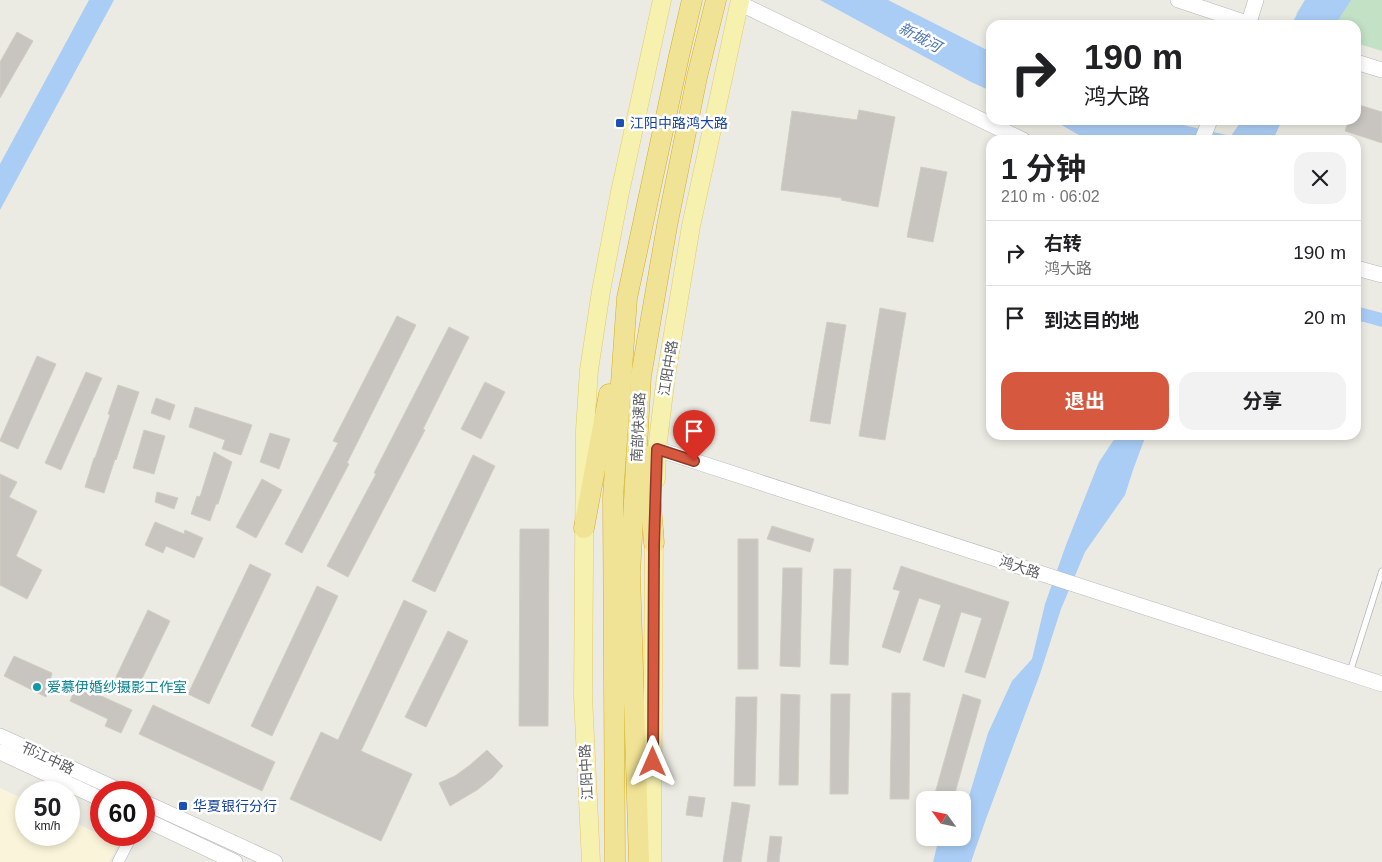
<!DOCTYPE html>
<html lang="zh">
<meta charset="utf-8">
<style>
:root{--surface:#fff;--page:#f2f2f2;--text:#202124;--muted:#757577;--line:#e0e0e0;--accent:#d6593f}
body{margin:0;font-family:Helvetica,"Noto Sans SC",sans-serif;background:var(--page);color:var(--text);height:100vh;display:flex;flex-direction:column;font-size:19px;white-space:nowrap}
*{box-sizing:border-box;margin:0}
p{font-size:16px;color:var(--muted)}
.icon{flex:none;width:28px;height:28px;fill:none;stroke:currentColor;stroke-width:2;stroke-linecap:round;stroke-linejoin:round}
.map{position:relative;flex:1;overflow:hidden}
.sheet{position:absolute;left:986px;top:135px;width:375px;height:305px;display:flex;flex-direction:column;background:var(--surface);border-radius:15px;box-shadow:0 2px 8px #0003}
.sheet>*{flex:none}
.banner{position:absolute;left:986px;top:20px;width:375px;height:105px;border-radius:15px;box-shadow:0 2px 8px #0003;background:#fff;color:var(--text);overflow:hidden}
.needle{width:32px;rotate:303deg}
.tools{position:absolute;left:916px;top:791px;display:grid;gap:10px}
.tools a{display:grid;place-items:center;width:55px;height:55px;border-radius:10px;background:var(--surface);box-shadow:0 2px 8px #0003;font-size:25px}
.speed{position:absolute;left:15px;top:781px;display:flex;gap:10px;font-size:25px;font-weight:700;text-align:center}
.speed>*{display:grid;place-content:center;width:65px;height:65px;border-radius:50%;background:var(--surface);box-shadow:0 2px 8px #0003;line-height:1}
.speed small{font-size:12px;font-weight:400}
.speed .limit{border:8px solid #d22;background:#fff;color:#111}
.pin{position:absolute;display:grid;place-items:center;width:42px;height:42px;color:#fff;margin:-51px -21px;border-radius:50% 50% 50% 0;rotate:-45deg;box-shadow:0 0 5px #0007}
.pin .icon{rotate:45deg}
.me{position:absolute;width:55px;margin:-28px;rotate:0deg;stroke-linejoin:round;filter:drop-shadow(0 0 4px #0008)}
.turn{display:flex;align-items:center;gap:18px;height:105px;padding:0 15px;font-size:22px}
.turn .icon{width:65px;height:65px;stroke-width:2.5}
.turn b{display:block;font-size:35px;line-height:42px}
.round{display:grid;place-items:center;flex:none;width:52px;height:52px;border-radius:15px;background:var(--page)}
.headline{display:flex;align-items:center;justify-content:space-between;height:85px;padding:0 15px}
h1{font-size:30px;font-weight:700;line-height:38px}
.cta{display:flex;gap:10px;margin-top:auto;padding:10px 15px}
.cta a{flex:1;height:58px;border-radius:15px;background:var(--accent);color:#fff;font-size:20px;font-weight:700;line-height:58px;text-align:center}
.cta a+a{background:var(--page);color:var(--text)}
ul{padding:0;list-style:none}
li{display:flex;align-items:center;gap:15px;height:65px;padding:0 15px;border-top:1px solid var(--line)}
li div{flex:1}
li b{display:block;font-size:19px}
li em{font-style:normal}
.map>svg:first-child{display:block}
.commercial{fill:#faf5da}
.green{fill:#c2e1c5}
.water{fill:#aacdf5}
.building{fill:#c8c5c0;stroke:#d0cdc2}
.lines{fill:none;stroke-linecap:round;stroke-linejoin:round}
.lane-casing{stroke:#b3b5b9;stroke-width:7}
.street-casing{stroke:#b3b5b9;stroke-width:12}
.secondary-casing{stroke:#b4b6bc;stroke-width:16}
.primary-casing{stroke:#e2cb66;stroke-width:19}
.highway-casing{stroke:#d7ae18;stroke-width:21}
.lane{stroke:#fff;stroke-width:5.5}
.street{stroke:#fff;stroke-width:11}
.secondary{stroke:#fff;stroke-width:15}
.primary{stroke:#f6f1ae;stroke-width:18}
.highway{stroke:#f1e395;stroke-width:20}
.route-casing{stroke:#8b3a29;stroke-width:12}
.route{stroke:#d6593f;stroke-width:9}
.transit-dot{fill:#1a4fb4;stroke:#fff;stroke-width:2}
.culture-dot{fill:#0f9aa8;stroke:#fff;stroke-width:2}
.labels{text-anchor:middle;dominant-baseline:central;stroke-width:5;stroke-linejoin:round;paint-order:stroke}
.transit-label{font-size:14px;fill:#164399;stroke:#fff;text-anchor:start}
.street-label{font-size:14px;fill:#5b5d62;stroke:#fff}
.culture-label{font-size:14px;fill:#0d838f;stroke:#fff;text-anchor:start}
.water-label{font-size:15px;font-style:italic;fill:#4f77b6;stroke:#fff}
</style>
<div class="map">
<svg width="1382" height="862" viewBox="0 0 1382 862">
<rect width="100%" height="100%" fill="#ecebe3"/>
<!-- commercial -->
<path class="commercial" d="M0,788l26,12v35h43v-15l50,23 -10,19h-109z"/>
<!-- green -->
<path class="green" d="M1305,0h77v51l-26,-8v-18h-28l-32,-11z"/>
<!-- water -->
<g class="water">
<path d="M89,0h25l-114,210v-46z"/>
<path d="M820,0h68l103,52v39l-20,-9z"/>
<path d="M1305,0h46l-16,25h-44z"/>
<path d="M1053,120h108l70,16 11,-16h40l-9,20h-182l-14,-6z"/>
<path d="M1356,306l26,7v14l-18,-5 -8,-1z"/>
<path d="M1117,435h29l-13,35 -8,25 -40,57 -24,57 -21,65 -54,145 -15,43h-38l6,-24h23l1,-22 25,-83 24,-52 20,-22 13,-55 21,-59 33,-83z"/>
</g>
<!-- building -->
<g class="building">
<path d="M17,32l16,9 -33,57v-36z"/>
<path d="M1356,104l26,8v31l-37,-12 4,-11h7z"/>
<path d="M859,110l36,7 -17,90 -37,-7 1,-2 -61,-8 11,-79 65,9z"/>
<path d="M921,167l26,5 -14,70 -26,-5z"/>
<path d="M880,308l26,5 -21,127 -26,-4z"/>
<path d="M397,316l19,9 -69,138 2,1 -47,89 -17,-9 53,-101 -5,-2z"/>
<path d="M827,322l19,3 -16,99 -20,-3z"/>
<path d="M449,327l20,10 -46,92 2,1 -77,147 -21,-11 49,-92 -2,-1z"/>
<path d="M37,356l19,8 -38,85 -18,-8v-1z"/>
<path d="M86,372l16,6 -41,92 -16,-7z"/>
<path d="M485,382l20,10 -24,47 -20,-10z"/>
<path d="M118,385l21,7 -23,68 -1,-1 -11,34 -19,-6 9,-29h1l15,-43 -2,-1z"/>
<path d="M156,398l19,7 -5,15 -19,-7z"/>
<path d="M195,407l57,18 -11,30 -19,-6 3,-9 -36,-13z"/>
<path d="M144,430l21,6 -11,38 -21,-6z"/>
<path d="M270,433l20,6 -11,30 -19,-7z"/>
<path d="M214,452l18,10 -14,42h-2l-6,17 -19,-7 6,-18 3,1z"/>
<path d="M473,455l22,11 -60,126 -23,-11z"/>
<path d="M0,474l17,8 -8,15 28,14 -21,45 26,14 -15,29 -27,-14z"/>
<path d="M262,479l20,11 -26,48 -20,-11z"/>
<path d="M157,492l21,6 -4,11 -19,-7z"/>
<path d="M155,522l29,12 1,-4 18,8 -9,20 -28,-12 -3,7 -18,-8z"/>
<path d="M772,526l42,13 -4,13 -43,-13z"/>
<path d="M520,529h29l-1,197h-29z"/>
<rect x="738" y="539" width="20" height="130"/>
<path d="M250,564l21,10 -62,130 -21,-10z"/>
<path d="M901,566l108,36 -24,76 -20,-6 17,-54 -21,-6 -17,55 -21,-7 18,-55 -22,-7 -19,55 -18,-6 18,-56 -7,-2z"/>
<path d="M783,568h19l-2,99 -20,-1z"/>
<path d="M834,569h17l-3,96 -18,-1z"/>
<path d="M317,586l21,10 -66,140 -21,-10z"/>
<path d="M404,600l23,11 -66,140 51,23 -31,67 -91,-42 31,-67 17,8z"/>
<path d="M148,610l22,11 -32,66 -22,-10z"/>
<path d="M448,631l20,10 -42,86 -21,-10z"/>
<path d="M14,656l38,17 -6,24 -42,-21z"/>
<path d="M77,685l55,25 -11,23 -16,-7 3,-7 -38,-18z"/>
<path d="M892,693h18l-1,106h-19z"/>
<path d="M781,694l19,1 -2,90h-19z"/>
<path d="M831,694h19l-2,100h-18z"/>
<path d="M963,694l18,6 -28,100h-8l-11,-3z"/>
<path d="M736,697h21l-2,89h-21z"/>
<path d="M153,705l122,57 -13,29 -123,-57z"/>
<path d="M487,750l16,16 -11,12 -15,12 -27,16 -11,-23 16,-7 15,-11z"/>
<path d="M689,796l16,2 -3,19 -16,-2z"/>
<path d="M732,802l18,3 -9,57h-18z"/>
<path d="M770,836l12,1 -3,25h-12z"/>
</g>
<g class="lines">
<!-- lane casing -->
<g class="lane-casing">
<path id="lane" d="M1350,672l32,-101"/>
</g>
<!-- street casing -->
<g class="street-casing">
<path id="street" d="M118,862l14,-27"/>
</g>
<!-- secondary casing -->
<g class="secondary-casing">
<g id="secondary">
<path d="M1178,0l75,25"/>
<path d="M739,3l284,137"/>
<path d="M1248,25l8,-25"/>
<path d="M1356,62l26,8"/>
<path d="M1202,140l8,-20"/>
<path d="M1356,268l26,7"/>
<path d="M657,449l725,235"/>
<path d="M0,736l123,56"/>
<path d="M0,752l101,47"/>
<path d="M144,802l131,60"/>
<path d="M144,819l91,43"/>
</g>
</g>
<!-- primary casing -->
<g class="primary-casing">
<g id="primary">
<path d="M656,479l1,-30 9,-73 25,-150 49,-226"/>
<path d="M591,862l-8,-166 2,-266 4,-60 12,-79 19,-99 42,-192"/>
<path d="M652,862l2,-332"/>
</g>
</g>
<!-- highway casing -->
<g class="highway-casing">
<g id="highway">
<path d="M647,456l7,87"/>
<path d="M584,528l25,-134"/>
<path d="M615,862l-2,-365 14,-199 52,-242 13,-56"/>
<path d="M639,862l-9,-289 11,-197 26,-150 30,-149 19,-77"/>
</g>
</g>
<!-- lane -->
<use href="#lane" class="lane"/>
<!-- street -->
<use href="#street" class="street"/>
<!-- secondary -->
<use href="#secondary" class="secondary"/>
<!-- primary -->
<use href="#primary" class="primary"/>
<!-- highway -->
<use href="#highway" class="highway"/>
</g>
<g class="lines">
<!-- route casing -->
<g class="route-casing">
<path id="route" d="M653,762l1,-218 3,-95 37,12"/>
</g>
<!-- route -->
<use href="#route" class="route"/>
</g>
<!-- markers -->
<g class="transit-dot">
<rect x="615" y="118" width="10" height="10" rx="2.5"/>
<rect x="178" y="801" width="10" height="10" rx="2.5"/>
</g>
<circle class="culture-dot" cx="37" cy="687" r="5"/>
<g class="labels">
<!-- transit labels -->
<g class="transit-label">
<text x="630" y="123">江阳中路鸿大路</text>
<text x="193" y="806">华夏银行分行</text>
</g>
<!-- street labels -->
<g class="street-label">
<text transform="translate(668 368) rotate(-81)">江阳中路</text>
<text transform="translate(638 427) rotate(-87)">南部快速路</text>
<text transform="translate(1020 567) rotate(18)">鸿大路</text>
<text transform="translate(48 758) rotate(25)">邗江中路</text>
<text transform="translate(586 772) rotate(-93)">江阳中路</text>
</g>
<!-- culture labels -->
<g class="culture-label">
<text x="47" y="687">爱慕伊婚纱摄影工作室</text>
</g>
<!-- water labels -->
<g class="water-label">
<text transform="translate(920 37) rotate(28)">新城河</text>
</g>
</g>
</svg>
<div class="tools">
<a><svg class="needle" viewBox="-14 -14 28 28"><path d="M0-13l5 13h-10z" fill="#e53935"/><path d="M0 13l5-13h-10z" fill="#757577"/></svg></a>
</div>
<div class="speed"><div>50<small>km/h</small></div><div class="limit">60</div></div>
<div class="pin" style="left:694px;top:461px;background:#d93025"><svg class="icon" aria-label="arrive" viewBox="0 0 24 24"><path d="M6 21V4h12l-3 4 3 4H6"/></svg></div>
<svg class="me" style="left:653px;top:762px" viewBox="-20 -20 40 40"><path d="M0-17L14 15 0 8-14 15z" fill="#d6593f" stroke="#fff" stroke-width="4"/></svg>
<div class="banner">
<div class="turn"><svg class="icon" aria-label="right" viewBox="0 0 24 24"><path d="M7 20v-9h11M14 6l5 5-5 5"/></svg><div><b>190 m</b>鸿大路</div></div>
</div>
<section class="sheet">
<div class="headline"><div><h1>1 分钟</h1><p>210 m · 06:02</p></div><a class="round"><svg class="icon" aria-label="close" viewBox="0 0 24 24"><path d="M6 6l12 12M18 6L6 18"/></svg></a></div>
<ul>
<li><svg class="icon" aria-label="right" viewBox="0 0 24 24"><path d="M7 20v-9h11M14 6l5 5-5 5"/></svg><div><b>右转</b><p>鸿大路</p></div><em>190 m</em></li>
<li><svg class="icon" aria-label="arrive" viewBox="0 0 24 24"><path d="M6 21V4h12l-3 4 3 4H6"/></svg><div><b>到达目的地</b></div><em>20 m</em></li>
</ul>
<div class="cta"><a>退出</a><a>分享</a></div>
</section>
</div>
